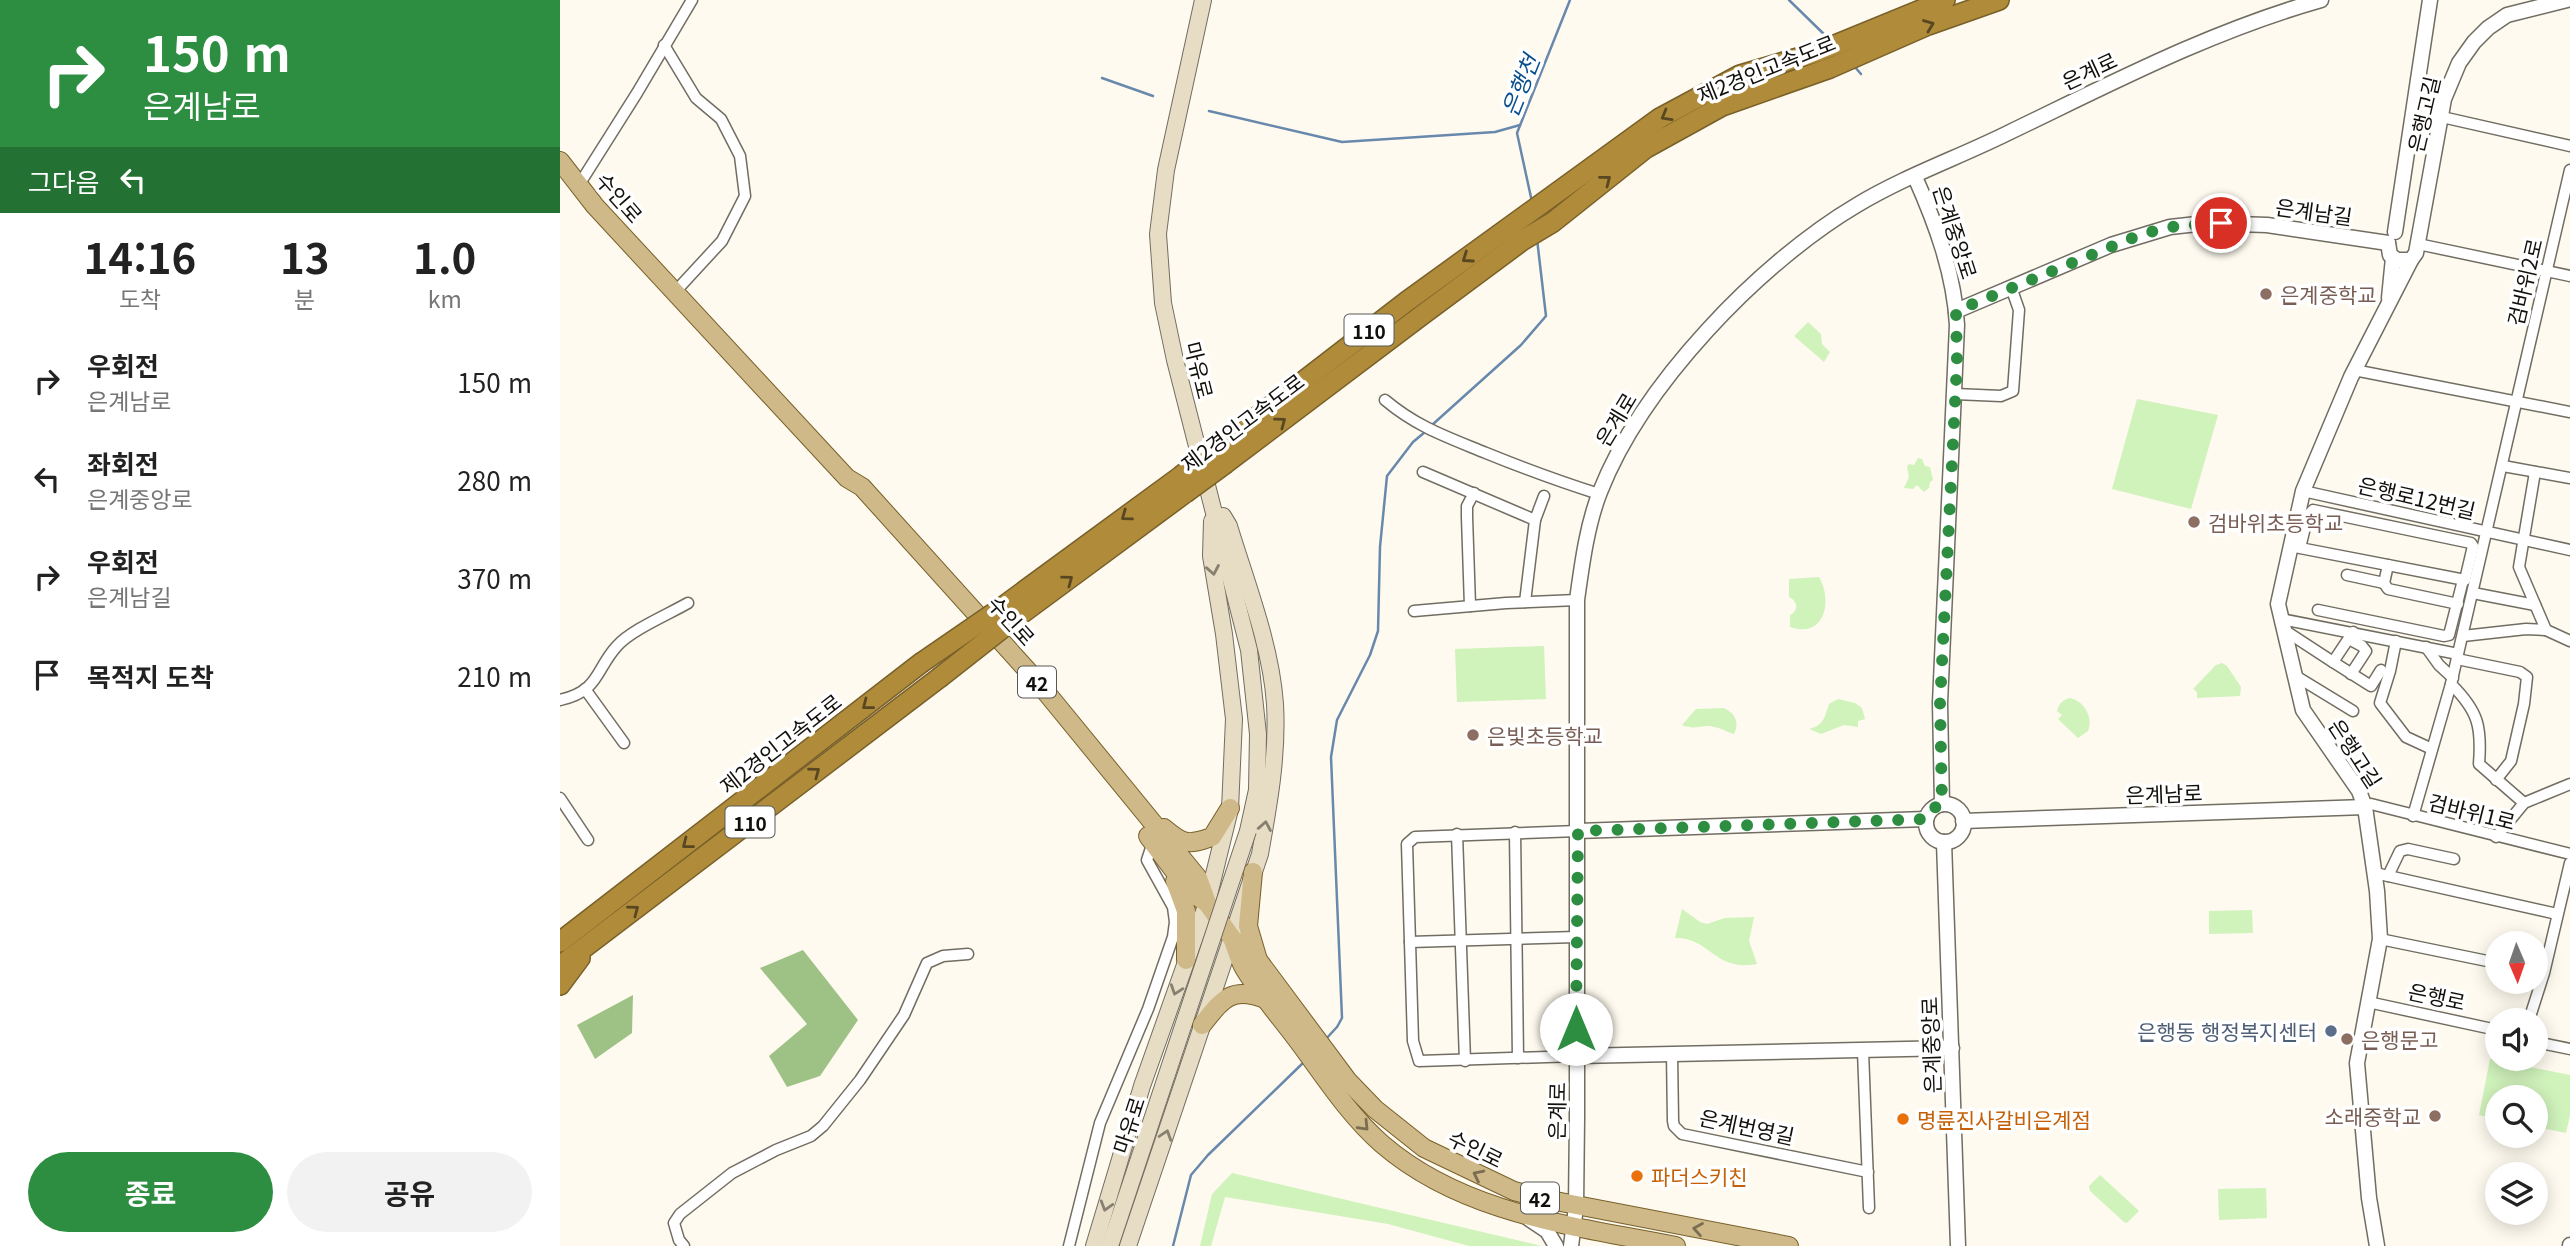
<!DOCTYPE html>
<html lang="ko">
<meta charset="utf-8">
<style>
:root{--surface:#fff;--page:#f2f2f2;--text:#222;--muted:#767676;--accent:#2d8e41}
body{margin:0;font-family:Georgia,"Noto Sans KR",serif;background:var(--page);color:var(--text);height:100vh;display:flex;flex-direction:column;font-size:26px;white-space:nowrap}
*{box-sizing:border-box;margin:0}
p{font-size:23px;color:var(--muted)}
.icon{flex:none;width:38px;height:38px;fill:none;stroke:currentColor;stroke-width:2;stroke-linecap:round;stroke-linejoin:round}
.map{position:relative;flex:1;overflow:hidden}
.panel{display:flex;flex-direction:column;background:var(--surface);width:560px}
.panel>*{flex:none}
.banner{background:#2d8e41;color:#fff;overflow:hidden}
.needle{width:46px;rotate:178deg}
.controls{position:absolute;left:1925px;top:931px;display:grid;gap:14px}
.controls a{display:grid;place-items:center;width:63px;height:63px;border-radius:50%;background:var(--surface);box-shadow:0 4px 18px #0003;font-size:35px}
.pin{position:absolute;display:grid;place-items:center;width:60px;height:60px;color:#fff;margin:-30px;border:4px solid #fff;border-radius:50%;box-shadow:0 2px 7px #0007}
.me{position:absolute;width:77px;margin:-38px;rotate:0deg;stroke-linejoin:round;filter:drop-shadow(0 0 5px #0008)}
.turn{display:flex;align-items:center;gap:24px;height:147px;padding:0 28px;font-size:32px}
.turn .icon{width:91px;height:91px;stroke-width:2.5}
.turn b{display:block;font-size:49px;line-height:60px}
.then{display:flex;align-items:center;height:66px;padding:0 28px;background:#0003;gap:14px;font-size:26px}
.eta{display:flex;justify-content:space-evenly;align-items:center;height:119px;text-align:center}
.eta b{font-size:42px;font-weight:700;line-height:49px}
.cta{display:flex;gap:14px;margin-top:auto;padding:14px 28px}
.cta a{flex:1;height:80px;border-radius:42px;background:var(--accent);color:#fff;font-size:28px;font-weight:700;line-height:80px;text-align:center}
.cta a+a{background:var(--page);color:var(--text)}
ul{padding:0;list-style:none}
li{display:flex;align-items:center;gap:21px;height:98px;padding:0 28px}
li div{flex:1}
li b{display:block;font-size:26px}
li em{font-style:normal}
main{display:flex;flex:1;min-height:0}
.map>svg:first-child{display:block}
.green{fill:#d0f2bb}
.forest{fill:#9ec286}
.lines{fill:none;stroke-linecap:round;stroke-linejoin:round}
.stream{stroke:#6888ac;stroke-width:2.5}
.minor-casing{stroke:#726d62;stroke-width:13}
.tertiary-casing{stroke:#726d62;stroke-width:17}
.secondary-casing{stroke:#726d62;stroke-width:18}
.primary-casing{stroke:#78602a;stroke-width:20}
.motorway-casing{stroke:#78602a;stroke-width:22}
.minor{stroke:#fff;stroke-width:10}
.tertiary{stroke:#fff;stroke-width:14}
.secondary{stroke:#e7dcc4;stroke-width:16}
.primary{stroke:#cfb989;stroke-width:18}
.motorway{stroke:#af8b3a;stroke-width:19}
.secondary-bridge-casing{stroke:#726d62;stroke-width:18;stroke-linecap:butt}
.motorway-bridge-casing{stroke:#78602a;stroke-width:22;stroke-linecap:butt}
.secondary-bridge{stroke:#e7dcc4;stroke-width:16}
.motorway-bridge{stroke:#af8b3a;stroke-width:19}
.oneway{stroke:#594721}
.oneway2{stroke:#878071}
.oneway3{stroke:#7a6d51}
.route{stroke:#2d8e41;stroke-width:12;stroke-dasharray:0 21.6}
.education-dot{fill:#8d6e63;stroke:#fff;stroke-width:2.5}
.service-dot{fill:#5c6f8a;stroke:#fff;stroke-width:2.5}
.food-dot{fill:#e8710a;stroke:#fff;stroke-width:2.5}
.labels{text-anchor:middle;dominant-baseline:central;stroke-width:7;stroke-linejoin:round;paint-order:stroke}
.shield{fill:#fff;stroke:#595855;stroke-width:2}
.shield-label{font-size:19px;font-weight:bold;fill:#12100c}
.street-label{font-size:21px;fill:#12100c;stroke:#fff}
.education-label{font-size:21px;fill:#785e54;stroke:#fff;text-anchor:start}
.service-label{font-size:21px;fill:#4e5e75;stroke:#fff;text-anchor:end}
.food-label{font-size:21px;fill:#c56008;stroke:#fff;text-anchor:start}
.water-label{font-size:23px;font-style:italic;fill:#094f8d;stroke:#fff}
</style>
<main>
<section class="panel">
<div class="banner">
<div class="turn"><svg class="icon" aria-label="right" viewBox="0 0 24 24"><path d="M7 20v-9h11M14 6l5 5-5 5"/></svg><div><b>150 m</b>은계남로</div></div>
<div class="then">그다음<svg class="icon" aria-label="left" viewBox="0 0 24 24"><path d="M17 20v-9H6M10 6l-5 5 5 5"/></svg></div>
</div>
<div class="eta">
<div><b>14:16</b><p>도착</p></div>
<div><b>13</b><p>분</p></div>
<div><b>1.0</b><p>km</p></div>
</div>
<ul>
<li><svg class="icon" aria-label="right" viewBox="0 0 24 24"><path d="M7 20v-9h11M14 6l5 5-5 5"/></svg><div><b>우회전</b><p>은계남로</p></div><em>150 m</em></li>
<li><svg class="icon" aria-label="left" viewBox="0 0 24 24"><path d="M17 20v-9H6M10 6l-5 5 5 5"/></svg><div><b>좌회전</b><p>은계중앙로</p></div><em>280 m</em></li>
<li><svg class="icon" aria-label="right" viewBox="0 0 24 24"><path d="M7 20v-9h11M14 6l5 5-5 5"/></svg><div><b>우회전</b><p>은계남길</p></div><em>370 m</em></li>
<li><svg class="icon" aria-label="arrive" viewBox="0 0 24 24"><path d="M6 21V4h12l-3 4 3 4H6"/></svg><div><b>목적지 도착</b></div><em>210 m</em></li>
</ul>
<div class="cta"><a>종료</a><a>공유</a></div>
</section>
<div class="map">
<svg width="2010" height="1246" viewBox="0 0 2010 1246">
<rect width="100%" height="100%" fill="#fefaef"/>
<!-- green -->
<g class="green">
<path d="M1248,322l13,12 1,10 8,8 -6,10 -30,-26z"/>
<path d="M1577,399l81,16 -27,94 -79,-20z"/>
<path d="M1358,458l4,1 3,7 5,1 3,13 -3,2 -1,6 -5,4 -7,-7 -4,4 -9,-1 5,-11 -2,-10 2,-3 5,1z"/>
<path d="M1259,577c14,24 6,62 -29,50v-12c9,-4 8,-14 -1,-18v-18z"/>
<path d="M984,646l2,53 -89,3 -2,-53z"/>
<path d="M1662,663l5,3 14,21 -1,9 -43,2v-6l-4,-3 23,-24z"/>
<path d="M1510,698c14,3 24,20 18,33l-10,7 -20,-19 4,-4 -5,-4c2,-8 6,-11 13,-13z"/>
<path d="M1278,699l17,4 7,5 3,11 -7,2v6l-14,-2 -23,9 -12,-5c15,-3 16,-13 20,-25z"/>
<path d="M1163,708c12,4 17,15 11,26 -9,-3 -19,-9 -28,-8 -10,1 -14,3 -24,-1l14,-16z"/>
<path d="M1122,909l18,13 7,2 18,-6 29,-1 -5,24 8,23c-43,8 -47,-27 -82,-26z"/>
<path d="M1692,910l1,23 -44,1v-23z"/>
<path d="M1930,1059l80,16v40l-4,18 -30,-6v-30h-39v22l-18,-4z"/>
<path d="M672,1173l310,73h-73l-81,-22 -163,-27 -14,49h-11l12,-52z"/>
<path d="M1540,1175l39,36 -12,12 -3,-1 -34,-31 -1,-5z"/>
<path d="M1706,1188l1,30 -48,2 -1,-31z"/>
</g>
<!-- forest -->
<g class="forest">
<path d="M243,950l55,70 -38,56 -33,11 -18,-31 38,-32 -47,-56z"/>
<path d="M73,995l-1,38 -37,26 -18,-34z"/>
</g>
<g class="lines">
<!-- stream -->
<g class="stream">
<path d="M1229,0l41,40"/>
<path d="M1294,66l7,8"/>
<path d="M542,78l51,18"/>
<path d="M649,111l133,31 153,-10 25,-7"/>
<path d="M972,202l-15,-69 53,-133"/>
<path d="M872,425l89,-80 25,-29 -9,-77"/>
<path d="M765,1040l12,-13 5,-9 -11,-261 6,-37 33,-65 8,-24 2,-84 7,-71 26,-34 12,-10"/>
<path d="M613,1246l18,-71 17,-20 96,-93"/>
</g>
<!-- minor casing -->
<g class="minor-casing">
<g id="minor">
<path d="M104,45l32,53 25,21 19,37 5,40 -23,45 -48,52"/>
<path d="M1882,117l128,29"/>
<path d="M17,188l60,-95 55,-93"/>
<path d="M1858,244l152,32"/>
<path d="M1794,370l216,42"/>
<path d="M1395,394l46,2 12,-5 6,-81 -8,-23"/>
<path d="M825,400c32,27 62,37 101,53 37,15 75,29 113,41"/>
<path d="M1943,466l67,12"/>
<path d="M863,472l112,48"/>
<path d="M1975,472l-16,95 27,63 24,11"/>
<path d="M1743,491l267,59"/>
<path d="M1730,546l10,2 165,32 8,-34 -2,-3 -158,-33 -5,5 -8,33"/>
<path d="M1787,575l37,8 4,-18"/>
<path d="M1824,583l4,6 70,15"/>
<path d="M1913,593l62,12"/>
<path d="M965,602l10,-82 9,-24"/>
<path d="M910,606l-3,-89v-11l7,-13"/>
<path d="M1758,610l126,26 5,-1 14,-55"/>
<path d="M854,611l92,-8 71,-3"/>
<path d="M1721,619l177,35"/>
<path d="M1724,630l49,32"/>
<path d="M1793,632l-20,30 38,24 10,-16"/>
<path d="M1903,636l63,-7 20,1"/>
<path d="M1789,639l13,7 4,5 -15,23"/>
<path d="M1836,641l-6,30 -10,32 26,34 26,12"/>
<path d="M1866,647l13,18 14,13"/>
<path d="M1897,659l63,13 7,5 -3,27 -13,57 -15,19"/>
<path d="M1734,675l59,36"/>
<path d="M1891,684c27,27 31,42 28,80l45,39"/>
<path d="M25,689l39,54"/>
<path d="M0,700c40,-9 35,-30 57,-54 14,-16 52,-32 71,-43"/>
<path d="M0,798l28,42"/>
<path d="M1805,807l6,-3 199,50"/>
<path d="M1853,816l38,-132 119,-514"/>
<path d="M955,832l3,226"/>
<path d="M897,834l8,227"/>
<path d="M1936,837l28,-34 46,-19"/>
<path d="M1815,873l182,41"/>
<path d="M1828,876l12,-25 8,-2 46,10"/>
<path d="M1820,939l117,24"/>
<path d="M850,942l166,-5"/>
<path d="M1808,1002l129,28"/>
<path d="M1969,1020l15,-47 26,-110"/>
<path d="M1976,1042l34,7"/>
<path d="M1303,1051l6,157"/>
<path d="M1112,1053l1,68 1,5 8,8 186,38"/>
<path d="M1017,1056l-158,5 -6,-20 -6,-197 8,-7 163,-6"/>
<path d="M124,1246l-5,-6 -5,-17 6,-9 52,-41 44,-23 35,-14 12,-10 37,-46 44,-65 23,-52 16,-7 25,-2"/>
<path d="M509,1246l31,-123 48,-114 25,-72 2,-15 -2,-15 -26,-47 6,-18"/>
</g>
</g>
<!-- tertiary casing -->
<g class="tertiary-casing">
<g id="tertiary">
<path d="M1355,177c21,47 39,96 42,148l-17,378 2,101"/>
<path d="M1835,232l35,-232"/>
<path d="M1828,243l2,12 7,5h14l5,-7 28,-154 15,-36 15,-21 14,-14 19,-13 60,-15"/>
<path d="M1829,298l4,-40"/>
<path d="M1396,311l155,-66 59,-18 36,-4 61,2 121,18"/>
<circle cx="1385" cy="823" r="19"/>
<path d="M1403,821l402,-14"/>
<path d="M1018,831l348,-12"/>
<path d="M1384,842l14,404"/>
<path d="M1017,1056l375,-8"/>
<path d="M969,1219l18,12 9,15"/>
<path d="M1011,1246l5,-39 1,-89v-518c5,-36 10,-75 23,-108 42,-107 159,-229 257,-287 48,-29 103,-48 153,-73 102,-49 201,-101 311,-132"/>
<path d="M1817,1246l-8,-48 -12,-135 23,-124 -3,-48 -12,-84 -6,-16 -56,-81 -25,-106 25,-113 48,-114 60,-117"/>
<path d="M2010,1246v-1"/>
</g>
</g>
<!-- secondary casing -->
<g class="secondary-casing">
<g id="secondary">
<path d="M643,0l-37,170 -8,64 5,69 12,57 74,290 9,84 -1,56 -9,41"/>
<path d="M534,1246l48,-160 65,-183 23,-94 4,-90 -10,-85 -13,-78 1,-35"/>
<path d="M550,1246l76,-229"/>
<path d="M568,1246l132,-392c9,-50 18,-100 15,-150 -4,-59 -29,-122 -46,-178l-6,-10"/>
</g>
</g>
<!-- primary casing -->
<g class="primary-casing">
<g id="primary">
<path d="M0,161l35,45 252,272 15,9 174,193 162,198 9,25 25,35 26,22 90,121 27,28 49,39 90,43 31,8 244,47"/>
<path d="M604,828c20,17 24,17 48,9l18,-29"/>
<path d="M588,836l42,56 17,11"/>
<path d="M693,872l-5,54 10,34"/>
<path d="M615,881l11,30v49"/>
<path d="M672,938c4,10 7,21 12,30 16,27 39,52 57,77 25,34 49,71 81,99 81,70 192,82 294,102"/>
<path d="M642,1025c22,-28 30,-39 66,-25"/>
</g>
</g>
<!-- motorway casing -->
<g class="motorway-casing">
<g id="motorway">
<path d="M658,447l188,-145 254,-184 80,-43 78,-23 127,-52"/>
<path d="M666,463l196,-148 101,-75 30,-18 93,-74 76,-42 108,-38 98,-43 71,-25"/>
<path d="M441,608l180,-132"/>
<path d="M453,620l172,-127"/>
<path d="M0,942l361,-279"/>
<path d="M0,966l379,-288"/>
<path d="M0,985l20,-27"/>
</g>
</g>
<!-- minor -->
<use href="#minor" class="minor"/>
<!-- tertiary -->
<use href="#tertiary" class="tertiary"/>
<!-- secondary -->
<use href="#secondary" class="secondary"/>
<!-- primary -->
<use href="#primary" class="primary"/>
<!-- motorway -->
<use href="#motorway" class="motorway"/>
<!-- secondary-bridge casing -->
<g class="secondary-bridge-casing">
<path id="secondary-bridge" d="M626,1017l62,-186"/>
</g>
<!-- motorway-bridge casing -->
<g class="motorway-bridge-casing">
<g id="motorway-bridge">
<path d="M621,476l37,-29"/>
<path d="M625,493l41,-30"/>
<path d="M361,663l80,-55"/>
<path d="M379,678l74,-58"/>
</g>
</g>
<!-- secondary-bridge -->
<use href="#secondary-bridge" class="secondary-bridge"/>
<!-- motorway-bridge -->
<use href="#motorway-bridge" class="motorway-bridge"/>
</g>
<!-- one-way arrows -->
<defs><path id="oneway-chevron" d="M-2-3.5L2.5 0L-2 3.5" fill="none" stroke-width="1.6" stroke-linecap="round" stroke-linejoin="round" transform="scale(1.75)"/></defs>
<g class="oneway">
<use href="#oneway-chevron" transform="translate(1369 25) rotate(-21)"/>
<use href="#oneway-chevron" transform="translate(1106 116) rotate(150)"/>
<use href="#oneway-chevron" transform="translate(1046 180) rotate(-38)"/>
<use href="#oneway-chevron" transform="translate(907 258) rotate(145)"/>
<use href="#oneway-chevron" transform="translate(721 422) rotate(-37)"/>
<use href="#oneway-chevron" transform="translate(566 516) rotate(144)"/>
<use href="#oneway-chevron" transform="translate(508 580) rotate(-37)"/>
<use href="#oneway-chevron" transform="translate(307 705) rotate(142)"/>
<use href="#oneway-chevron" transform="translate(255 772) rotate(-37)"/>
<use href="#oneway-chevron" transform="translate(127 844) rotate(142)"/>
<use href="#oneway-chevron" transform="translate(74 910) rotate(-37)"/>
</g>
<g class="oneway2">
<use href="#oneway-chevron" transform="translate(653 570) rotate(80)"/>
<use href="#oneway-chevron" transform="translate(705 826) rotate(-80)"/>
<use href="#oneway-chevron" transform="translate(616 990) rotate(109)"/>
<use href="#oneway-chevron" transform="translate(606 1135) rotate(-72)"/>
<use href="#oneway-chevron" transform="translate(546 1206) rotate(107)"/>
</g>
<g class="oneway3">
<use href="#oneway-chevron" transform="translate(804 1126) rotate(46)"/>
<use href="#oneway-chevron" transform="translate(918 1175) rotate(-154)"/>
<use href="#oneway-chevron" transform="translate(1138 1229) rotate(-170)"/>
</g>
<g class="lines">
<!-- route -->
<path class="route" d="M1016,1029l2,-198 348,-12 6,-10 10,-5 -2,-101 17,-341 -1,-51 186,-77 28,-7 51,-4"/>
</g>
<!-- markers -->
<g class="education-dot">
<circle cx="1706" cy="294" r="7"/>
<circle cx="1634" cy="522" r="7"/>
<circle cx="913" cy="735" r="7"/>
<circle cx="1787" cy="1039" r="7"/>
<circle cx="1875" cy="1116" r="7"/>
</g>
<circle class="service-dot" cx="1771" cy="1031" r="7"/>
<g class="food-dot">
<circle cx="1343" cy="1119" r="7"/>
<circle cx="1077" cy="1176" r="7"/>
</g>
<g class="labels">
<!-- shield labels -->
<g class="shield">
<rect x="784.5" y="314.5" width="49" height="31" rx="5"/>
<rect x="458" y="666.5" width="38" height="31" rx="5"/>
<rect x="165.5" y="806.5" width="49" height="31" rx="5"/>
<rect x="961" y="1182.5" width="38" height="31" rx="5"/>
</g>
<g class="shield-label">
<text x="809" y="330">110</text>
<text x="477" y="682">42</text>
<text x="190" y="822">110</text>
<text x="980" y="1198">42</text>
</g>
<!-- street labels -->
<g class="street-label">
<text transform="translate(1206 68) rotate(-22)">제2경인고속도로</text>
<text transform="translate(1529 70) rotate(-25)">은계로</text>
<text transform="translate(1863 114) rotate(-77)">은행고길</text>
<text transform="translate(60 197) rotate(49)">수인로</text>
<text transform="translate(1754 211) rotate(8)">은계남길</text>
<text transform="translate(1396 232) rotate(72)">은계중앙로</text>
<text transform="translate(1964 282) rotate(-77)">검바위2로</text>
<text transform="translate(640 370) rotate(76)">마유로</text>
<text transform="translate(1055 419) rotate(-59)">은계로</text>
<text transform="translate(682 422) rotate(-37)">제2경인고속도로</text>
<text transform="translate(1857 497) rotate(13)">은행로12번길</text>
<text transform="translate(452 620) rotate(48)">수인로</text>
<text transform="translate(220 743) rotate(-38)">제2경인고속도로</text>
<text transform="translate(1796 753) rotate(57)">은행고길</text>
<text transform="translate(1604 793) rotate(-2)">은계남로</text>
<text transform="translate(1912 811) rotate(14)">검바위1로</text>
<text transform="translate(1877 996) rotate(12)">은행로</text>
<text transform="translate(1370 1045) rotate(-92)">은계중앙로</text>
<text transform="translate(996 1111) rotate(-89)">은계로</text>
<text transform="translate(568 1125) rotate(-72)">마유로</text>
<text transform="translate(1187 1126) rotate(12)">은계번영길</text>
<text transform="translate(916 1148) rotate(26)">수인로</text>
</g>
<!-- education labels -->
<g class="education-label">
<text x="1720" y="294">은계중학교</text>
<text x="1648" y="522">검바위초등학교</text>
<text x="927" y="735">은빛초등학교</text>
<text x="1801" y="1039">은행문고</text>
<text x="1861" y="1116" text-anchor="end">소래중학교</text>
</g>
<!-- service labels -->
<g class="service-label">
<text x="1757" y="1031">은행동 행정복지센터</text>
</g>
<!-- food labels -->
<g class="food-label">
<text x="1357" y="1119">명륜진사갈비은계점</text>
<text x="1091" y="1176">파더스키친</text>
</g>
<!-- water labels -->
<g class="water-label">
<text transform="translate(959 85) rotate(-68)">은행천</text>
</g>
</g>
</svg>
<div class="controls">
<a><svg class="needle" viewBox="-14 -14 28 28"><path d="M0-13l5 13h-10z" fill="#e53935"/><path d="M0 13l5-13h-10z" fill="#767676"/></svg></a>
<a><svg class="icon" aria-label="sound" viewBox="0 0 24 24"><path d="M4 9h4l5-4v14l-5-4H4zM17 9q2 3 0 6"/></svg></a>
<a><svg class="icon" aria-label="search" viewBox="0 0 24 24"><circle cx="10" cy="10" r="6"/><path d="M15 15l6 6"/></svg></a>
<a><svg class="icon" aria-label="layers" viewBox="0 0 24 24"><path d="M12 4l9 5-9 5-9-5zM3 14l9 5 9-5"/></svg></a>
</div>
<div class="pin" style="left:1661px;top:223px;background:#d93025"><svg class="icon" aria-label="arrive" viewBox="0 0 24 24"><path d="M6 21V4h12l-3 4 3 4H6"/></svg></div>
<svg class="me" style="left:1016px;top:1029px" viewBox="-20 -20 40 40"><circle r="19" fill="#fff"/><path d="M0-13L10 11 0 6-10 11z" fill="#2d8e41"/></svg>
</div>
</main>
